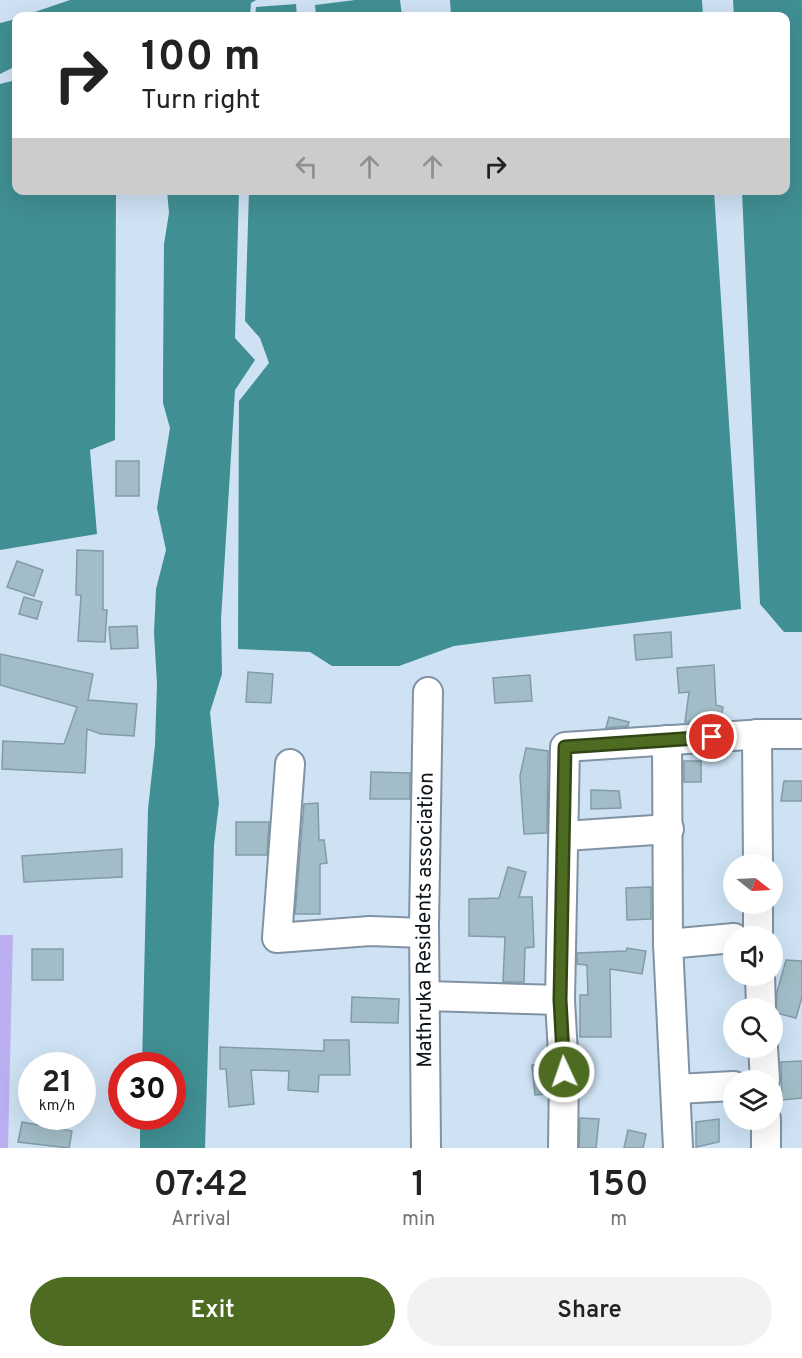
<!DOCTYPE html>
<style>
:root{--surface:#fff;--page:#f2f2f2;--text:#222;--muted:#767676;--accent:#4d6b21}
body{margin:0;font-family:Overpass,sans-serif;background:var(--page);color:var(--text);height:100vh;display:flex;flex-direction:column;font-size:22px;white-space:nowrap}
*{box-sizing:border-box;margin:0}
p{font-size:20px;color:var(--muted)}
.icon{flex:none;width:33px;height:33px;fill:none;stroke:currentColor;stroke-width:2;stroke-linecap:round;stroke-linejoin:round}
.map{position:relative;height:1148px;overflow:hidden}
.side{display:flex;flex-direction:column;background:var(--surface);flex:1}
.side>*{flex:none}
.banner{position:absolute;left:12px;top:12px;width:778px;height:183px;border-radius:12px;box-shadow:0 6px 24px #0002;background:#fff;color:var(--text);overflow:hidden}
.needle{width:39px;rotate:108deg}
.fabs{position:absolute;left:723px;top:854px;display:grid;gap:12px}
.fabs a{display:grid;place-items:center;width:60px;height:60px;border-radius:50%;background:var(--surface);box-shadow:0 6px 24px #0002;font-size:30px}
.speed{position:absolute;left:18px;top:1052px;display:flex;gap:12px;font-size:30px;font-weight:700;text-align:center}
.speed>*{display:grid;place-content:center;width:78px;height:78px;border-radius:50%;background:var(--surface);box-shadow:0 6px 24px #0002;line-height:1}
.speed small{font-size:15px;font-weight:400}
.speed .limit{border:9px solid #d22;background:#fff;color:#111}
.pin{position:absolute;display:grid;place-items:center;width:51px;height:51px;color:#fff;margin:-26px;border:3px solid #fff;border-radius:50%;box-shadow:0 2px 6px #0007}
.me{position:absolute;width:66px;margin:-33px;rotate:357deg;stroke-linejoin:round;filter:drop-shadow(0 0 4px #0008)}
.turn{display:flex;align-items:center;gap:21px;height:126px;padding:0 30px;font-size:27px}
.turn .icon{width:78px;height:78px;stroke-width:2.5}
.turn b{display:block;font-size:42px;line-height:51px}
.lanes{display:flex;align-items:center;height:57px;padding:0 30px;background:#0003;justify-content:center;gap:30px;direction:ltr}
.lanes .off{opacity:.35}
.eta{display:flex;justify-content:space-evenly;align-items:center;height:102px;text-align:center}
.eta b{font-size:36px;font-weight:600;line-height:42px}
.button{display:flex;gap:12px;margin-top:auto;padding:12px 30px}
.button a{flex:1;height:69px;border-radius:36px;background:var(--accent);color:#fff;font-size:24px;font-weight:600;line-height:69px;text-align:center}
.button a+a{background:var(--page);color:var(--text)}
.map>svg:first-child{display:block}
.green{fill:#bcaff1}
.water{fill:#408f93}
.building{fill:#a2bdc7;stroke:#819ca6;stroke-width:1.5}
.lines{fill:none;stroke-linecap:round;stroke-linejoin:round}
.minor-casing{stroke:#8092a4;stroke-width:32}
.minor{stroke:#fff;stroke-width:28}
.route-casing{stroke:#324615;stroke-width:15}
.route{stroke:#4d6b21;stroke-width:10}
.labels{text-anchor:middle;dominant-baseline:central;stroke-width:6;stroke-linejoin:round;paint-order:stroke}
.street-label{font-size:21px;fill:#0e151b;stroke:#deeefd}
</style>
<div class="map">
<svg width="802" height="1148" viewBox="0 0 802 1148">
<rect width="100%" height="100%" fill="#cee2f4"/>
<!-- green -->
<path class="green" d="M0,935h13l-5,213h-8z"/>
<!-- water -->
<g class="water">
<path d="M70,0h186l-5,3 -1,13h-227z"/>
<path d="M355,0h45l2,16h-86l-1,-11z"/>
<path d="M450,0h252l1,16h-252z"/>
<path d="M733,0h69v632h-18l-24,-28 -18,-413 44,-1v-174h-52z"/>
<path d="M296,4l1,12h-42l1,-9z"/>
<path d="M16,19v47l-16,8v-51z"/>
<path d="M16,80v110l100,1 -1,249 -25,10 7,84 -97,16v-466z"/>
<path d="M167,191h72l-4,147 20,22 -20,30 -14,230 1,54 -12,38 9,91 -5,42 -9,303h-65v-32h32v-51h-30l6,-256 7,-64 2,-61 -3,-51 2,-44 10,-39 -9,-42 13,-80 -7,-25v-27l1,-132 5,-31z"/>
<path d="M249,191h465l27,418 -287,37 -55,20h-67l-22,-14 -72,-3 1,-248 30,-38 -9,-25 -15,-17z"/>
</g>
<!-- building -->
<g class="building">
<rect x="116" y="461" width="23" height="35"/>
<path d="M77,550l26,1v59h4l-2,32 -27,-1 3,-46h-5z"/>
<path d="M17,561l26,9 -9,26 -27,-9z"/>
<path d="M24,597l18,5 -5,17 -18,-5z"/>
<path d="M137,626l1,22 -27,1 -2,-22z"/>
<path d="M671,632l1,25 -36,3 -2,-25z"/>
<path d="M0,654l93,20 -5,26 49,4 -3,32 -33,-2 -14,-5 -2,44 -83,-4 1,-28 61,3 13,-37 -77,-22z"/>
<path d="M714,665l2,40 7,2 -2,13 -36,2 4,-30 -10,1 -2,-25z"/>
<path d="M248,672l25,2 -2,29 -25,-1z"/>
<path d="M530,675l2,26 -37,2 -2,-25z"/>
<path d="M609,717l20,5 -1,4 -22,2z"/>
<path d="M526,748l22,3 -1,82 -23,1 -4,-58z"/>
<rect x="684" y="761" width="17" height="21"/>
<path d="M371,772l39,1v26h-40z"/>
<path d="M784,781h18v20h-21z"/>
<path d="M591,790l28,1 2,17 -30,1z"/>
<path d="M318,803l1,37h5l3,23 -7,1v50h-25l9,-110z"/>
<path d="M236,822h33l-2,33h-31z"/>
<path d="M122,849v28l-98,5 -2,-26z"/>
<path d="M508,867l18,5 -7,25h13l2,50 -9,1 -1,34h-21l2,-45 -36,-1v-37l30,-1z"/>
<path d="M651,887v32l-24,1 -1,-32z"/>
<path d="M627,948l19,3 -4,23 -32,-5 1,68h-31v-42h8l-1,-30 -10,-1v-11l49,-2z"/>
<rect x="32" y="949" width="31" height="31"/>
<path d="M786,960l16,1v36l-6,21 -20,-5 1,-21z"/>
<path d="M352,997l47,2 -1,24 -47,-1z"/>
<path d="M324,1040h25l1,35h-31l-1,17 -30,-2 1,-19 -38,-1 3,34 -25,3 -3,-38h-6v-22l104,4z"/>
<path d="M802,1061v37l-20,2 -1,-38z"/>
<path d="M547,1064v30l-12,1 -3,-30z"/>
<path d="M580,1118l19,1 -3,29h-17z"/>
<path d="M719,1119v23l-23,5v-25z"/>
<path d="M22,1122l50,9 -3,17 -51,-6z"/>
<path d="M628,1130l18,4 -3,14h-19z"/>
</g>
<g class="lines">
<!-- minor casing -->
<g class="minor-casing">
<g id="minor">
<path d="M757,734l1,130"/>
<path d="M667,740l1,204 10,204"/>
<path d="M290,764l-13,174 93,-7 54,2"/>
<path d="M565,836l104,-7"/>
<path d="M758,903v33"/>
<path d="M668,944l66,-6"/>
<path d="M760,975l1,33"/>
<path d="M426,996l134,4"/>
<path d="M763,1047l2,33"/>
<path d="M676,1089l58,-3"/>
<path d="M766,1119v29"/>
<path id="s1" d="M426,1148l-2,-223 4,-233"/>
<path d="M563,1148l1,-76 -4,-72 5,-253 199,-13h38"/>
</g>
</g>
<!-- minor -->
<use href="#minor" class="minor"/>
</g>
<g class="lines">
<!-- route casing -->
<g class="route-casing">
<path id="route" d="M564,1072l-4,-72 5,-253 147,-10"/>
</g>
<!-- route -->
<use href="#route" class="route"/>
</g>
<g class="labels">
<!-- street labels -->
<g class="street-label">
<text stroke="none"><textPath href="#s1" startOffset="228">Mathruka Residents association</textPath></text>
</g>
</g>
</svg>
<div class="fabs">
<a><svg class="needle" viewBox="-14 -14 28 28"><path d="M0-13l5 13h-10z" fill="#e53935"/><path d="M0 13l5-13h-10z" fill="#767676"/></svg></a>
<a><svg class="icon" aria-label="sound" viewBox="0 0 24 24"><path d="M4 9h4l5-4v14l-5-4H4zM17 9q2 3 0 6"/></svg></a>
<a><svg class="icon" aria-label="search" viewBox="0 0 24 24"><circle cx="10" cy="10" r="6"/><path d="M15 15l6 6"/></svg></a>
<a><svg class="icon" aria-label="layers" viewBox="0 0 24 24"><path d="M12 4l9 5-9 5-9-5zM3 14l9 5 9-5"/></svg></a>
</div>
<div class="speed"><div>21<small>km/h</small></div><div class="limit">30</div></div>
<div class="pin" style="left:712px;top:737px;background:#d93025"><svg class="icon" aria-label="arrive" viewBox="0 0 24 24"><path d="M6 21V4h12l-3 4 3 4H6"/></svg></div>
<svg class="me" style="left:564px;top:1072px" viewBox="-20 -20 40 40"><circle r="17" fill="#4d6b21" stroke="#fff" stroke-width="3"/><path d="M0-11L8 9 0 5-8 9z" fill="#fff"/></svg>
<div class="banner">
<div class="turn"><svg class="icon" aria-label="right" viewBox="0 0 24 24"><path d="M7 20v-9h11M14 6l5 5-5 5"/></svg><div><b>100 m</b>Turn right</div></div>
<div class="lanes"><svg class="icon off" aria-label="left" viewBox="0 0 24 24"><path d="M17 20v-9H6M10 6l-5 5 5 5"/></svg><svg class="icon off" aria-label="ahead" viewBox="0 0 24 24"><path d="M12 20V5M6 11l6-6 6 6"/></svg><svg class="icon off" aria-label="ahead" viewBox="0 0 24 24"><path d="M12 20V5M6 11l6-6 6 6"/></svg><svg class="icon" aria-label="right" viewBox="0 0 24 24"><path d="M7 20v-9h11M14 6l5 5-5 5"/></svg></div>
</div>
</div>
<section class="side">
<div class="eta">
<div><b>07:42</b><p>Arrival</p></div>
<div><b>1</b><p>min</p></div>
<div><b>150</b><p>m</p></div>
</div>
<div class="button"><a>Exit</a><a>Share</a></div>
</section>
